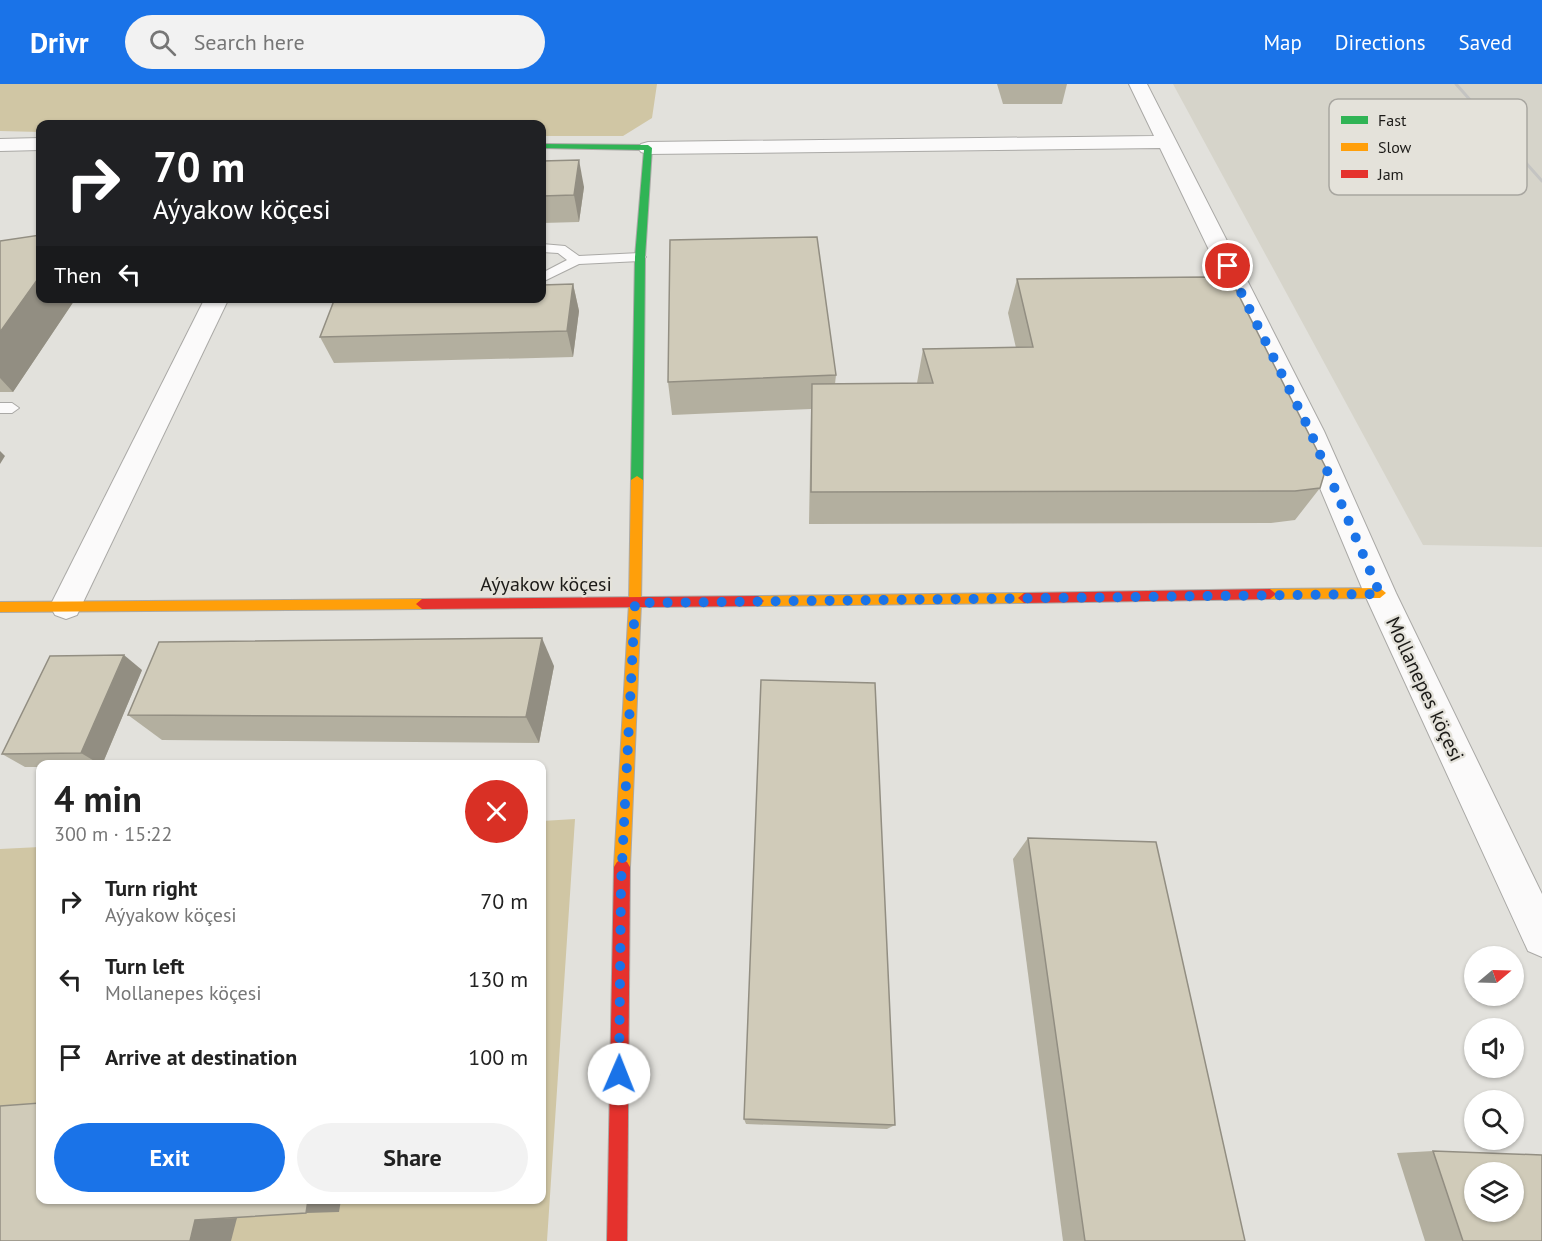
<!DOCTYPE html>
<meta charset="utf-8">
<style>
:root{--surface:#fff;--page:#f2f2f2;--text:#222;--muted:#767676;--accent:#1a73e8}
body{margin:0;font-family:"PT Sans",sans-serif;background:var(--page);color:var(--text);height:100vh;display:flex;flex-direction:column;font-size:22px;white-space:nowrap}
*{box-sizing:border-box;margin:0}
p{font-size:20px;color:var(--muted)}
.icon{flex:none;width:33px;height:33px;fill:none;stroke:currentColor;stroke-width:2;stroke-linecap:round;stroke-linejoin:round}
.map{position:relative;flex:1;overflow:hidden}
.drawer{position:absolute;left:36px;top:676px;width:510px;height:444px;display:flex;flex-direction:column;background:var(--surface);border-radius:12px;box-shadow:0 2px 4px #0004}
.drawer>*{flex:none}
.guide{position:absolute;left:36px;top:36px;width:510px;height:183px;border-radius:12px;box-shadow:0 2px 4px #0004;background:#202124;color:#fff;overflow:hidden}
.needle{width:39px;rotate:71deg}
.buttons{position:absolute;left:1464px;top:862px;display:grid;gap:12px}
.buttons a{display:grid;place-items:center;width:60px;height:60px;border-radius:50%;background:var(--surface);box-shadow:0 2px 4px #0004;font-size:30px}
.pin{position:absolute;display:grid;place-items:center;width:51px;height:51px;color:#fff;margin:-26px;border:3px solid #fff;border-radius:50%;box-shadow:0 2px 6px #0007}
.me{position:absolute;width:66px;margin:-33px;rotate:1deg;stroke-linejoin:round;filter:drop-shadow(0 0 4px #0008)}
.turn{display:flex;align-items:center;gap:21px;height:126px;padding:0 18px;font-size:27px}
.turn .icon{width:78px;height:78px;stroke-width:2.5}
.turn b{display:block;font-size:42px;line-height:51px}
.then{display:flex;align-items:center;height:57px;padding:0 18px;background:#0003;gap:12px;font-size:22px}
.round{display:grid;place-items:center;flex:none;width:63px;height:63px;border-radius:32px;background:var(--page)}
.summary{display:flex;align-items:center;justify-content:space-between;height:102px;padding:0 18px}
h1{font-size:36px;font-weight:700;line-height:45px}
.action{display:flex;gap:12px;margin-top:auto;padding:12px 18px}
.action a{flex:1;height:69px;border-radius:36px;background:var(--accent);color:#fff;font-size:24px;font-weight:700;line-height:69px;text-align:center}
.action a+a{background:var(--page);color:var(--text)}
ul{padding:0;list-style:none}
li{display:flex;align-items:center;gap:18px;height:78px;padding:0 18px}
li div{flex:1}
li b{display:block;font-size:22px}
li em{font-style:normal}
header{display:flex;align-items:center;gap:36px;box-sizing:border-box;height:84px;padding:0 30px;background:var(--accent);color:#fff}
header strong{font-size:28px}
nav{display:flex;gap:33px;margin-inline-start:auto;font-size:21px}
.search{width:420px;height:54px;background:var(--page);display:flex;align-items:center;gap:15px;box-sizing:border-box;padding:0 21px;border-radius:33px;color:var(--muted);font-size:22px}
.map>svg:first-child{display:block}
.built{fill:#d6d4ca}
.green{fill:#d0c6a4}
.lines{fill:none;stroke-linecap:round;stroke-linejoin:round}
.lane-casing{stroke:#aaa9a6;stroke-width:2}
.street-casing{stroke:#aaa9a6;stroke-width:2}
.fast-casing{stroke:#aaa9a6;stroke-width:2}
.slow-casing{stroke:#aaa9a6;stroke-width:2}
.jam-casing{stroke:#aaa9a6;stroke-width:2}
.lane{fill:#fbfafa;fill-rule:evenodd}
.street{fill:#fbfafa;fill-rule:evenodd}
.fast{fill:#30b455;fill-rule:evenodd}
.slow{fill:#ff9f0a;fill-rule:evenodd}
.jam{fill:#e5322d;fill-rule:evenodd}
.rail{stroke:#c4c4c2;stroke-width:3}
.wall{fill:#b3af9f}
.shaded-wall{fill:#928e82}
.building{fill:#d0cbb9;stroke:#928e82;stroke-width:1.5;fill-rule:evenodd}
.route{stroke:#1a73e8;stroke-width:10;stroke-dasharray:0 18}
.labels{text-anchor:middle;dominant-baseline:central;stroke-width:4.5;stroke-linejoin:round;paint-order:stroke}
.street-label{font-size:20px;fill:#1c1b18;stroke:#e4e2da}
.key{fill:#e4e2da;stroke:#a8a6a0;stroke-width:1.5}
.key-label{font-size:16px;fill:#1c1b18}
</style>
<header>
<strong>Drivr</strong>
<div class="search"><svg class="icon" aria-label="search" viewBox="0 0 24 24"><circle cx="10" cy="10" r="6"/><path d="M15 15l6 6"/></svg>Search here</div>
<nav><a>Map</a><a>Directions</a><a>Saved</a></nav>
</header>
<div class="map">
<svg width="1542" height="1157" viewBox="0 0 1542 1157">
<rect width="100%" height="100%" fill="#e2e1dc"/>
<!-- built -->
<path class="built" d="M1173,0h369v463l-119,-2z"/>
<!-- green -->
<g class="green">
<path d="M0,0h657l-5,34 -29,18h-81v-12h-502v8l-40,-1z"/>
<path d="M575,735l-28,422h-547v-392l40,-2v353h502v-379z"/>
</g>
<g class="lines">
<!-- lane casing -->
<g class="lane-casing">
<g id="lane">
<path d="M542,160l23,2 14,10 61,-3 6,4 -6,4 -61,3 -37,18v-9l25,-13 -9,-7 -16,-1z"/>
<path d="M0,319h12l7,5 -7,5h-12z"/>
</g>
</g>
<!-- street casing -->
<g class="street-casing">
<g id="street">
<path d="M1129,0h18l177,347 72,162 146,301v63l-14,-6 -164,-358 -68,-162 -136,-283 -512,6 -7,-2 -3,-4 3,-4 7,-2 506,-6z"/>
<path d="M40,54v12l-40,1v-12z"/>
<path d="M205,214h24l-152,317 -11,4 -11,-4 -5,-9z"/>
</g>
</g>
<!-- fast casing -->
<g class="fast-casing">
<path id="fast" d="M542,60l106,1 4,3 -7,109 -2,223 -6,4 -6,-4 4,-223 9,-107 -102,-2z"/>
</g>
<!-- slow casing -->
<g class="slow-casing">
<g id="slow">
<path d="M637,392l6,4 -2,123 -11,264 -3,5 -5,3 -5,-3 -3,-5 15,-264 2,-123z"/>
<path d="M1380,504l6,5 -6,5 -110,1 -6,-5 6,-5z"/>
<path d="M1024,509l6,5 -6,5 -266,3 -6,-5 6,-5z"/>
<path d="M422,515l6,5 -6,5 -422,3v-10z"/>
</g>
</g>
<!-- jam casing -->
<g class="jam-casing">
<g id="jam">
<path d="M1270,505l6,5 -6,5 -246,4 -6,-5 6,-5z"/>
<path d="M758,512l6,5 -6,5 -336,3 -6,-5 6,-5z"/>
<path d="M622,775l5,3 3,5 -3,374h-20l7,-374 3,-5z"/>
</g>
</g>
<!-- lane -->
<use href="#lane" class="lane"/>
<!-- street -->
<use href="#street" class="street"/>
<!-- fast -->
<use href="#fast" class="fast"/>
<!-- slow -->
<use href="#slow" class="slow"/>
<!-- jam -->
<use href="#jam" class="jam"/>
<!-- rail -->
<path class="rail" d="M1456,0l86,97"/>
</g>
<!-- wall -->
<g class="wall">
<path d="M997,0h70l-5,20h-59z"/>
<path d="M542,77l42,26 -5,35 -37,1z"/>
<path d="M0,157l40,57h36l-63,94h-13z"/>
<path d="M1017,195l303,209 -25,32 -24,3 -462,1 2,-115 -139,6 -4,-33 168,-7 -1,9 82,-1 6,-34 93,-1 -8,-35z"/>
<path d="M573,200l6,27 -6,46 -239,6 -14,-26z"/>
<path d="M554,582l-15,77 -377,-3 -34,-25z"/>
<path d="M142,586l-40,95h-62v2h-15l-23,-13z"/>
<path d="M1028,754l217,403h-182l-50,-382z"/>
<path d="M744,1035l151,6 -8,4 -141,-5z"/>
<path d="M1433,1067l109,90h-117l-28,-88z"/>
</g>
<!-- shaded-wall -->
<g class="shaded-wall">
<path d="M579,76l5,27 -5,35 -5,-27z"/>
<path d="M40,192v22h36l-63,94 -13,-14v-46z"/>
<path d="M573,200l6,27 -6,46 -6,-26z"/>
<path d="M0,367l5,5 -5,8z"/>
<path d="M542,554l12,28 -15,77 -13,-26z"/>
<path d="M124,571l18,15 -40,95h-1l-20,-12z"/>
<path d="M308,1116h33l-2,12 -33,1z"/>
<path d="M237,1134l-6,23h-41l5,-21z"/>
</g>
<!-- building -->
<g class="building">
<path d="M579,76l-5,35 -32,1v-35z"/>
<path d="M40,151v41l-40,56v-91z"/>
<path d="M817,153l19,138 -168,7 2,-142z"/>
<path d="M1204,193l28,5 94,186 -6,20 -25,3 -484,1 1,-108 121,-1 -10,-34 110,-2 -16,-68z"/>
<path d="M573,200l-6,47 -247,6 15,-39h207v-13z"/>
<path d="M542,554l-16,79 -398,-2 31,-73z"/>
<path d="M124,571l-43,98 -79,1 48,-98z"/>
<path d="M761,596l114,3 20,442 -151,-6z"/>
<path d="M1028,754l128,4 89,399h-160z"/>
<path d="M40,1019v97h268l-2,13 -111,7 -5,21h-190v-135z"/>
<path d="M1433,1067l109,4v86h-79zM1474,1089h40v39h-40z"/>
</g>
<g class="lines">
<!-- route -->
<path class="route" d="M619,990l2,-190 14,-281 745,-9 -70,-163 -82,-165"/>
</g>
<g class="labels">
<!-- street labels -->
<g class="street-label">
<text x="546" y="500">Aýyakow köçesi</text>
<text transform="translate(1425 605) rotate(65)">Mollanepes köçesi</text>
</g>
</g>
<!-- legend -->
<rect x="1329" y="15" width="198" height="96" rx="9" class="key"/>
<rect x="1341" y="32" width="27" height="8" fill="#30b455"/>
<rect x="1341" y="59" width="27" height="8" fill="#ff9f0a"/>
<rect x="1341" y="86" width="27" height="8" fill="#e5322d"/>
<g class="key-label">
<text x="1378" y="42">Fast</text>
<text x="1378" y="69">Slow</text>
<text x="1378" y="96">Jam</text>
</g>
</svg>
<div class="buttons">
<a><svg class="needle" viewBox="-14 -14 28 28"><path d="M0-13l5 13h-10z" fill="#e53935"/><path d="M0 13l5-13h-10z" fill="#767676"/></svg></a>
<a><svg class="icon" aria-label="sound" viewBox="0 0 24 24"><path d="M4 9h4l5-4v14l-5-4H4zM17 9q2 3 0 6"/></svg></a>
<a><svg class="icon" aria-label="search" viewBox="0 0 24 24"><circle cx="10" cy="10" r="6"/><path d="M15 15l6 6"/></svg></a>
<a><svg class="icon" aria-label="layers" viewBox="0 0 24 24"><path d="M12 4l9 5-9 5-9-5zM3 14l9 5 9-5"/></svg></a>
</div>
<div class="pin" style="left:1228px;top:182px;background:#d93025"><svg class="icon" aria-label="arrive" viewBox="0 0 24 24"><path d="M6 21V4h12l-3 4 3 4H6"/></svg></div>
<svg class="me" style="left:619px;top:990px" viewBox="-20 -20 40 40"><circle r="19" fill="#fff"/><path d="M0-13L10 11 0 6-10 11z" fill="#1a73e8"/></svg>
<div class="guide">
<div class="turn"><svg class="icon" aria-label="right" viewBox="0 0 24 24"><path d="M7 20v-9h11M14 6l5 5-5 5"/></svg><div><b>70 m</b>Aýyakow köçesi</div></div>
<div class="then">Then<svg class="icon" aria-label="left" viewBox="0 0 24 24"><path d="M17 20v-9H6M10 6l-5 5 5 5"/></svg></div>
</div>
<section class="drawer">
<div class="summary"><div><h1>4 min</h1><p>300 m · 15:22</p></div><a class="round" style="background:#d93025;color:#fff"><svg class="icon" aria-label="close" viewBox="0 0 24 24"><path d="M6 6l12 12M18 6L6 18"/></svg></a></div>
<ul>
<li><svg class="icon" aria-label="right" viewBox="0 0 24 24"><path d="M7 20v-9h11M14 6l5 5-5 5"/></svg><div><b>Turn right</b><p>Aýyakow köçesi</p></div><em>70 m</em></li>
<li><svg class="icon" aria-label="left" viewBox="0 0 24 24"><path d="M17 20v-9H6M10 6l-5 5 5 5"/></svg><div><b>Turn left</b><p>Mollanepes köçesi</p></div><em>130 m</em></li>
<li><svg class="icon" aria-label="arrive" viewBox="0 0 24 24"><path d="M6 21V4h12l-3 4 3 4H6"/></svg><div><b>Arrive at destination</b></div><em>100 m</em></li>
</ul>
<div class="action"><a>Exit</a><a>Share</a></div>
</section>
</div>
